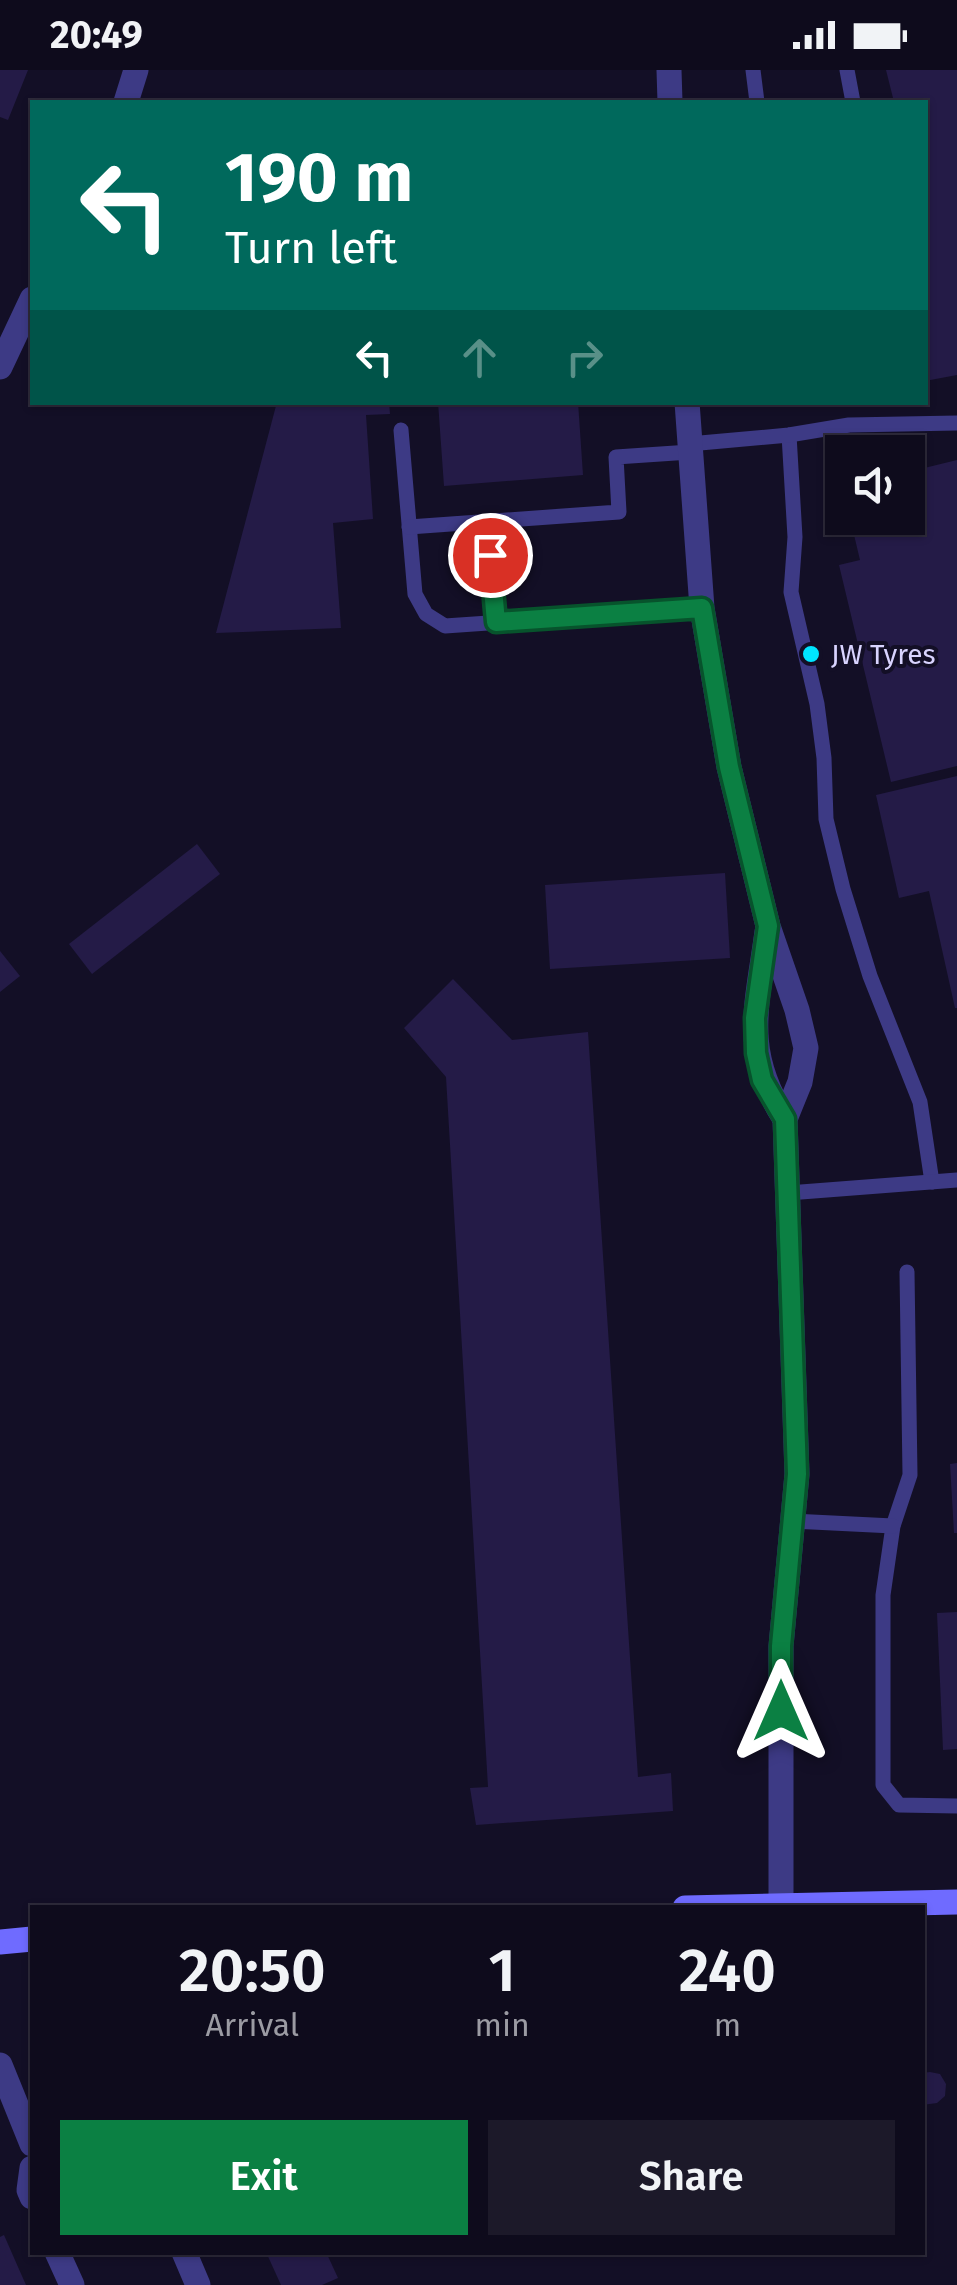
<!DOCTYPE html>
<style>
:root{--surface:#0e0b1c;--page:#1c1929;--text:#f1f3f6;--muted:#9b9ba3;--line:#2e2b3b;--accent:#0b8043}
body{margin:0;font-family:"Fira Sans",sans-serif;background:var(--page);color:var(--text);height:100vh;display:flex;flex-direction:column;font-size:38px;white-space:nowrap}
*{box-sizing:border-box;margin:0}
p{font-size:32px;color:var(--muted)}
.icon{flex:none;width:55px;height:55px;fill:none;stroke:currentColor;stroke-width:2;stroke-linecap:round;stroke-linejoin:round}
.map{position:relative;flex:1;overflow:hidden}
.sheet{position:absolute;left:30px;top:1835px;width:895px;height:350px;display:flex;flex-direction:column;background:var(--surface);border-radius:0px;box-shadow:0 2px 8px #0004,0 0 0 2px var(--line)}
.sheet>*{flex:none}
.banner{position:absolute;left:30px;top:30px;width:898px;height:305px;border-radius:0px;box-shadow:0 2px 8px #0004,0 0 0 2px var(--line);background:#00695c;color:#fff;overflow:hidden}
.tools{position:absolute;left:825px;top:365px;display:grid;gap:20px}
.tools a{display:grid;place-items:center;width:100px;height:100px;border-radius:0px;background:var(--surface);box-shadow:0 2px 8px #0004,0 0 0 2px var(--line);font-size:50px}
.pin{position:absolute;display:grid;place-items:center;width:85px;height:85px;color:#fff;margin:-42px;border:5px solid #fff;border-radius:50%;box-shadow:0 2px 10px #0007}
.me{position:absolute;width:110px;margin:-55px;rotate:0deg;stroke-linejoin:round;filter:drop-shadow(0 0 8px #0008)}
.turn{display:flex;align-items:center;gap:35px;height:210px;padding:0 30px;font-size:45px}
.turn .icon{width:130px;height:130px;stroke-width:2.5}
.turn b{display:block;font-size:70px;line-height:85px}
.lanes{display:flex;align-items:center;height:95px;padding:0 30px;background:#0003;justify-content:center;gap:50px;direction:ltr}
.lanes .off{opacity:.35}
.eta{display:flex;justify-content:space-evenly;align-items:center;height:170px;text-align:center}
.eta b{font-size:60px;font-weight:600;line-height:70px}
.cta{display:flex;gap:20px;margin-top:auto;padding:20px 30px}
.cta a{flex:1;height:115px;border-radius:0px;background:var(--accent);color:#fff;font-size:40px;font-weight:600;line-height:115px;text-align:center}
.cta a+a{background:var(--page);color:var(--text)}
.status{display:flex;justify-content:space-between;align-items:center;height:70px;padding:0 50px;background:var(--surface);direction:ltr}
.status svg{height:28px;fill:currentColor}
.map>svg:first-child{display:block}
.building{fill:#241b47}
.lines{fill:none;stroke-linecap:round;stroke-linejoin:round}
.service{stroke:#3d3a85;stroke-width:15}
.minor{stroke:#3d3a85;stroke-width:25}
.tertiary{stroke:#3d3a85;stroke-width:25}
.secondary{stroke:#6f6bff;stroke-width:25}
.route-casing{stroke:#07532c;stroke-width:25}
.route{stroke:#0b8043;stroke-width:18}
.poi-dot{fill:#00e5ff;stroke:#130f26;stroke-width:4}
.labels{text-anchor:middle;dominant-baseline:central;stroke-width:8;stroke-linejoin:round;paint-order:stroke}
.poi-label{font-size:28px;fill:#d9d4ff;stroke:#130f26;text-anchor:start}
</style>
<div class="status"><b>20:49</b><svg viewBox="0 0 49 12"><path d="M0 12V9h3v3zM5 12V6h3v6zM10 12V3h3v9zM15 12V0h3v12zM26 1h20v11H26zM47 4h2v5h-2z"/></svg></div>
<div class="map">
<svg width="957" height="2215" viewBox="0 0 957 2215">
<rect width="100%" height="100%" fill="#130f26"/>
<!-- building -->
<g class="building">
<path d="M0,0h28l-20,50 -8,-3z"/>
<path d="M886,0h71v305l-32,6v-279h-31z"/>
<path d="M277,332h112l1,12 -24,1 7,104 -40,4 8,105 -125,5z"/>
<path d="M438,332h140l5,73 -139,11z"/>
<path d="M957,390v306l-66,16 -52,-217 21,-5 -10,-42h58v-46z"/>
<path d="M957,706v232h-2l-26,-117 -30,7 -23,-103z"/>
<path d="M197,774l23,30 -128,100 -23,-30z"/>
<path d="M725,803l5,85 -180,11 -5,-84z"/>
<path d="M0,881l20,25 -20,16z"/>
<path d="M453,909l59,61 76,-8 50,745 33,-4 2,38 -197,14 -6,-37 18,-1 -42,-710 -42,-49z"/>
<path d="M957,1393v70h-3l-4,-69z"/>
<path d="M957,1542v137l-14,1 -6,-137z"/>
<path d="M930,2002l10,2 6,10 -1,12 -8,7 -15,2v-32z"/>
<path d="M4,2165l14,32 8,18h-26v-48z"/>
<path d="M266,2182h60l12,26 -16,7h-41z"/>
</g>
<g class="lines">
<!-- service -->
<g class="service">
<path d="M753,0l4,32"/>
<path d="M847,0l6,32"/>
<path d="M401,360l14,164 11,20 19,12 257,-18"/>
<path d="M789,365l6,102 -4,55 26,112 7,54 2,61 17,70 27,87 50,126 12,80"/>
<path d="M689,374l100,-9 60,-10 108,-2"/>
<path d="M488,452l7,100"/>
<path d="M409,457l210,-15 -3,-55 74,-5"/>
<path d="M788,1123l169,-13"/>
<path d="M907,1202l3,203 -17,51 -10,69v190l16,20 58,1"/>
<path d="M792,1451l101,5"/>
</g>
<!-- minor -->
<g class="minor">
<path d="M669,0l1,32"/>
<path d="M687,332l15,206 27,159 39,159 29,84 9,38 -6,34 -15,37 12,355 -16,172v258"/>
<path d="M767,862c-10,74 -26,119 18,187"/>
<path d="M0,1995l32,79"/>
<path d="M32,2098l-3,22 3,7"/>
<path d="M57,2182l15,33"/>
<path d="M184,2182l14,33"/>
</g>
<!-- tertiary -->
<g class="tertiary">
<path d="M126,32l10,-32"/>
<path d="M0,297l32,-68"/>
</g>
<!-- secondary -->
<g class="secondary">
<path d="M685,1838l272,-6"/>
<path d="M0,1872l32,-3"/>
</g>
</g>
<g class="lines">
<!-- route casing -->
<g class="route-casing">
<path id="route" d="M490,485l6,67 206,-14 27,159 39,159 -13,92 1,35 6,27 23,39 12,355 -16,172v65"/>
</g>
<!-- route -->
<use href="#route" class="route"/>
</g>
<!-- markers -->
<circle class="poi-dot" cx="811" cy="584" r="10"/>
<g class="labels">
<!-- poi labels -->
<g class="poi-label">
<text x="831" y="584">JW Tyres</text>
</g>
</g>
</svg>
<div class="tools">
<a><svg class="icon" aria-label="sound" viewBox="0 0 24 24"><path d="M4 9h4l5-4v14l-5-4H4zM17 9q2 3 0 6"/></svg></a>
</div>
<div class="pin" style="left:490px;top:485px;background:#d93025"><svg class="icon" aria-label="arrive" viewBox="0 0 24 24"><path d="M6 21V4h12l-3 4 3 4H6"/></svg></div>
<svg class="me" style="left:781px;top:1641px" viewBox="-20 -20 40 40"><path d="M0-17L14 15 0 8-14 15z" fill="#0b8043" stroke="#fff" stroke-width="4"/></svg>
<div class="banner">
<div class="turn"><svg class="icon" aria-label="left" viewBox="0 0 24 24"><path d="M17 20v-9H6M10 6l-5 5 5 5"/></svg><div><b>190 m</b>Turn left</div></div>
<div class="lanes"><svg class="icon" aria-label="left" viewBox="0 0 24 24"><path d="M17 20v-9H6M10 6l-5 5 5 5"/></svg><svg class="icon off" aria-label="ahead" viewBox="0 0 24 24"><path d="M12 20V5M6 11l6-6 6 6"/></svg><svg class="icon off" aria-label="right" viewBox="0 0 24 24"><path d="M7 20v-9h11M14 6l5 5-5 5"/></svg></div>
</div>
<section class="sheet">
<div class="eta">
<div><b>20:50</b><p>Arrival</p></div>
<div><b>1</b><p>min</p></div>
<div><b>240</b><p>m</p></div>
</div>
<div class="cta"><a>Exit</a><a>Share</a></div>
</section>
</div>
